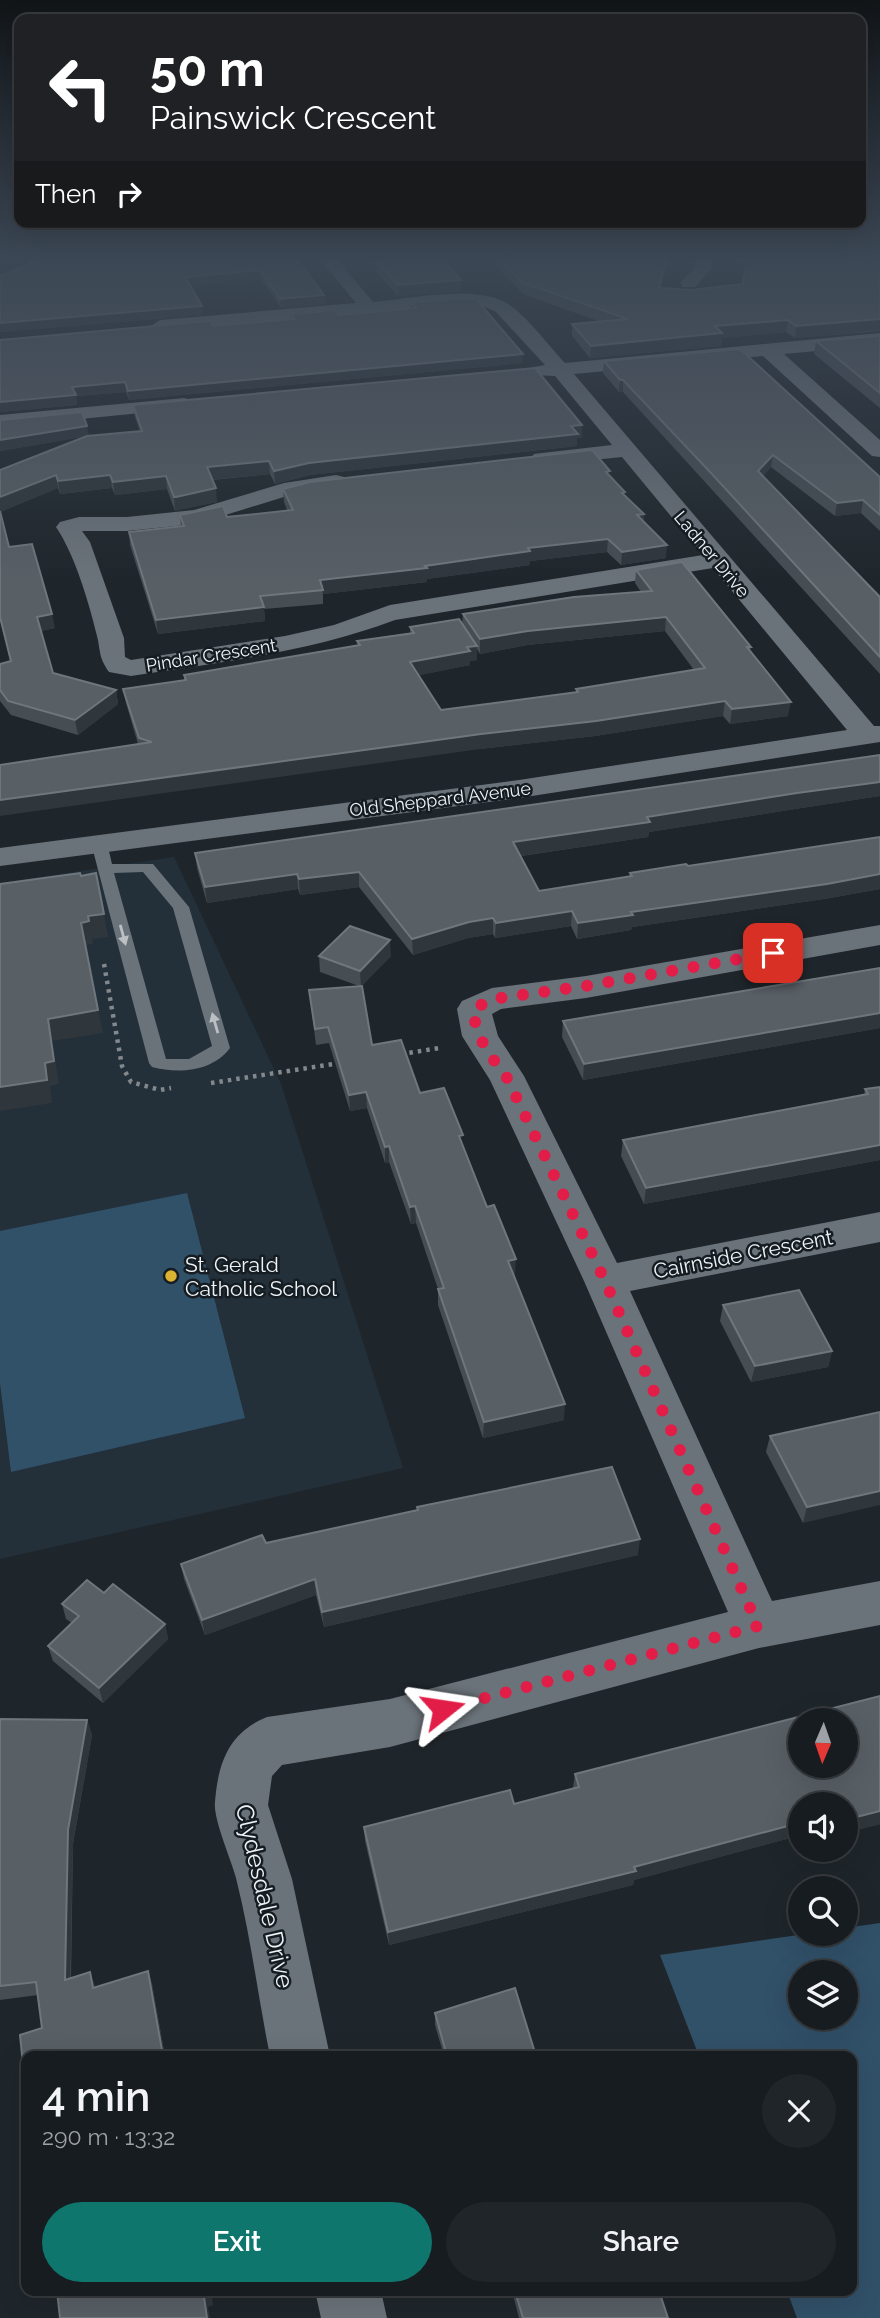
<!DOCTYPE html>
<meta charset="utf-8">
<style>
:root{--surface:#171c20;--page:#202529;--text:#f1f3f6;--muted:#9ea1a5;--line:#363a3e;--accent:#0f766e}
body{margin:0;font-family:Raleway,sans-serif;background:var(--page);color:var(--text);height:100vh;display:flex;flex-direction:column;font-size:26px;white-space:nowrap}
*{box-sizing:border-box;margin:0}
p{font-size:23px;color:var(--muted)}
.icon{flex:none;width:38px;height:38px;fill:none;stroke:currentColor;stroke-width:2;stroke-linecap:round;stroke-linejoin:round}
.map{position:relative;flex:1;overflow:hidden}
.sheet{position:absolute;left:21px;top:2051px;width:836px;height:245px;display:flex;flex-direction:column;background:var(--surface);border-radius:14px;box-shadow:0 7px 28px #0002,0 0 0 2px var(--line)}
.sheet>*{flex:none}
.hud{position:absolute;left:14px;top:14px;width:852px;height:214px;border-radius:14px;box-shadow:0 7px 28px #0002,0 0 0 2px var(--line);background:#202124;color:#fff;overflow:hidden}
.needle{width:46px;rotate:182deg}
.tools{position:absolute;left:788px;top:1708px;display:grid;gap:14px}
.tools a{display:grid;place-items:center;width:70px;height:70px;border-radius:50%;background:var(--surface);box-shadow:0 7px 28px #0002,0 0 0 2px var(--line);font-size:35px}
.pin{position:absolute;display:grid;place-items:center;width:60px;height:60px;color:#fff;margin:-30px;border-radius:14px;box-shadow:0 4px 10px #0006}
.me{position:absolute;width:77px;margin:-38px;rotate:75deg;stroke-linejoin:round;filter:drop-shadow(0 0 5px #0008)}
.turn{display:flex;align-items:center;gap:24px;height:147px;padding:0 21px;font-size:32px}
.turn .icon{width:91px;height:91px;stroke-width:2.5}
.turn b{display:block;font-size:49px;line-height:60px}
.then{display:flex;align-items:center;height:66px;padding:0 21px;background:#0003;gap:14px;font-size:26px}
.round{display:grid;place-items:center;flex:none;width:74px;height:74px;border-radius:37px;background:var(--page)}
.headline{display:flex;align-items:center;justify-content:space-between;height:119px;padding:0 21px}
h1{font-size:42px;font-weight:600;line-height:52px}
.action{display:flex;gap:14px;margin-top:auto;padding:14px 21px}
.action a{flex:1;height:80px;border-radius:42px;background:var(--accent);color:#fff;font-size:28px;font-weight:600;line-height:80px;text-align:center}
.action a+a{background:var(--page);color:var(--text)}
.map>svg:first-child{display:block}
.built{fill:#23303a}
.green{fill:#315169;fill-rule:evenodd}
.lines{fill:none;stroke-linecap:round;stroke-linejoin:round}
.path{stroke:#82888c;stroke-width:4.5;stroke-dasharray:3.5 5;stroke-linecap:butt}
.service{fill:#6b737a;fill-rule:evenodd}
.minor{fill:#6b737a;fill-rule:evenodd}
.wall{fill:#464d53;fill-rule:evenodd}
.shaded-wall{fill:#2f363c}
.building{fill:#585f65;stroke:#6f767c;stroke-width:2;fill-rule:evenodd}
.oneway{fill:#bac0c4}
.route{stroke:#e11d48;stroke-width:12;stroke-dasharray:0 21.6}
.poi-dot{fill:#dab333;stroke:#151c22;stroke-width:2.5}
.labels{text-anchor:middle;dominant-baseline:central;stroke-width:5;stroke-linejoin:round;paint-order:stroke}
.far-street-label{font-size:18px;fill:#eef3f6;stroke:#151c22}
.street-label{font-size:21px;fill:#eef3f6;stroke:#151c22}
.poi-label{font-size:21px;fill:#eef3f6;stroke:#151c22;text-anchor:start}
.near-street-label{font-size:24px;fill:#eef3f6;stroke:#151c22}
</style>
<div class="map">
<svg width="880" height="2318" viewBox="0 0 880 2318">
<rect width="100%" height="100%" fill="#1f262b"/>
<!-- built -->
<path class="built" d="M174,857l107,227 122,384 -403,91v-676z"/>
<!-- green -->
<g class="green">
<path d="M187,1193l58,225 -234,54 -11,-89v-152z"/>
<path d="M880,1923v395h-83l-10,-27h65v-235h-153l-39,-101 145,-21h40v-6zM800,1972h45v46h-45z"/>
</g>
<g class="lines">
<!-- path -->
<g class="path">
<path d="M104,964l18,102 9,16 29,8 11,-2"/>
<path d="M401,1054l39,-6"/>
<path d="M211,1083l129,-20"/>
</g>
<!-- service -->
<g class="service">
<path d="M28,257h8v9l-36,15v-6l29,-12z"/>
<path d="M99,838l8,5 5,21h41l36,43 41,141c-18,24 -52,26 -78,19l-3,-4 -58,-220zM143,872l30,36 39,138 -23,13h-23l-52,-186z"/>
</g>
<!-- minor -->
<g class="minor">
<path d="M318,257h17l38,45c36,-3 104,-18 135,2 19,12 41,42 57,59l315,-30v12l-96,9 96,86v17l-8,-1 -109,-100 -189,18 300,352h6v16l-361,56 -519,68v-18l519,-68 328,-50 -134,-162 -318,52c-85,32 -174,42 -264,56l-22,-4c-11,-16 -8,-20 -12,-36 -8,-33 -22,-81 -41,-109l4,-5 19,-5h48l67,-7 90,-27 52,-8 8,2 3,5 -3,5 -57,9 -91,28 -69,7h-45l8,11 34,96 1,19 6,3 154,-24 49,-11 56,-20 313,-50 -81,-98 -80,8 -8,-1 -3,-5 3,-5 8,-1 70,-8 -57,-69 -21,-1 -3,-4 3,-4 11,-2 -50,-54 -13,-5 -26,-1 -296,27 -9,-6 9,-6 196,-17z"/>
<path d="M696,257h16v11l-17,19h-12l-3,-4 15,-16z"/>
<path d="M730,257h74l3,4 -8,5 -61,-4z"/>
<path d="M184,398l7,2 3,4 -3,4 -191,19v-12z"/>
<path d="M880,925v20l-294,53 -85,11 -9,5 6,22 26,40 93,187 263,-51v30l-250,49 142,310 108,-20v44l-121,23 -369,99 -108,18 -10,11 -4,29 24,74 38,177h-60c-12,-59 -19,-119 -34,-178 -5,-19 -23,-59 -21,-76 3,-39 14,-70 52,-85l123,-18 338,-87 -144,-331 -94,-201 -28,-44 -5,-27 5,-8 30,-13 94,-12z"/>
<path d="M315,2291h66l6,27h-66z"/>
</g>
</g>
<!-- wall -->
<g class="wall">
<path d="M295,257l29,38 1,9 -44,4 -20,-29 -71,6 12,30 -202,17v-57z"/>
<path d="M495,257h174l-8,31 30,2 52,-6 125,-24 -7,-3h19v74l-85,7 -9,-6 -64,6 -1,8 -131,12 -18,-22v-12l29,-2 -78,-28 -27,-28z"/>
<path d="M376,261l85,30 -63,5 -22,-24z"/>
<path d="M411,303l111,60 -393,37 -3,-8 -50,4 1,9 -77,7v-72l213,-14 78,-7v-5l48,1 72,-7z"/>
<path d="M880,336v72l-66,-54 2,-13z"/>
<path d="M604,361l276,116v54l-19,-18 -26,3 -64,-49 -8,9 117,121v77l-257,-282h-4l-16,-19z"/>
<path d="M133,405l449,20v13h-5v8l-267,29 -35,9 -5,-10 -58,6 5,22 -39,8 -3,1 -8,-22 -52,6 -3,-7 -52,6 -2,-6 -58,24 9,35 46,81 -14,3 12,42 63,17 2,14 -40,31 -67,-20 -11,-14v-37l10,-3 -10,-41v-150l87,-34 -87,15v-31l89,16 51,-5 -5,-14z"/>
<path d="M610,475l15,21 19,18v8l22,36 -45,7 -14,-13 -77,9v4l-103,14v3l-104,12v10l-59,5 1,12 -107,13 -28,-89 -1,-13 52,-6 -1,-11 47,2 60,-7 -3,-8 -1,-13z"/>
<path d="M636,570l115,77 -1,4 38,65 -58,8 -7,-8 -128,20 -115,13 -342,-5 -12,-41 -3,-14 61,-8v-6l173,-29v-5l53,-8v-6l52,-3 1,-10 178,-22 -6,-9zM665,631l29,39 -118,19v3l-135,18 -22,-35 51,-10v-4l7,-1v-11l3,5 47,-9z"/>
<path d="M880,755v41l-85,13 -146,23 -1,5 -127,19 18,35 90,-14 1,-4 58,-7 192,-29v52l-56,10 -192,28 -1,3 -54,9 -6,-13 -76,12 -2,-4 -25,4 -55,17 -54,-68 -59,8 -2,-6 -91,14 -10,-35 -2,-15z"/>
<path d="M319,956h72l-30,30 11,59 48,48 43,53 52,129 -1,1 50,144 -81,18 -45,-133v-16l-22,-66 -5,1 -22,-62 -4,1 -18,-55 -17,3 -21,-68 -13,2 -7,-55 50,-4 -39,-14z"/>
<path d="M880,968v60l-297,52 -21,-43 1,-16z"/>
<path d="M880,1087v73l-236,44 -23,-48 2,-16 241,-45 1,-6z"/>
<path d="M723,1305l109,46 -4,16 -77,15 -31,-61z"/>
<path d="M880,1412l-77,111 -37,-71 4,-16z"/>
<path d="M417,1507l221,48 -314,72 -8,-32 -111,40 -21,-56 -3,-15 85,-21 151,-32z"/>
<path d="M104,1593l61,31 3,15 -65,64 -50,-42 -5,-15 24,-23 -6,-4 -4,-15z"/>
<path d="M880,1696v128l-35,9v-29h-45v41l-2,1 -4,-9 -160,43 -1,5 -244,60 -24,-104 -1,-14 146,-37 4,14 59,-16 2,-14zM800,1720h45v46h-45z"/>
<path d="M0,1719l87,1 5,15 -19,109 -2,134 19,-6 5,16 53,-17 4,13 13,72h-139v15l-3,-6 -3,-30 22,-7 -4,-33 -38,5z"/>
<path d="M435,2013l101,43h-92l-9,-31z"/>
<path d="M512,2291h147l9,27h-149z"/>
</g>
<!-- shaded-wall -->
<g class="shaded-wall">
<path d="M667,257h2l-11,42 1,-11z"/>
<path d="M260,270l1,9 -76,7v-9z"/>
<path d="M461,280v11l-63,5v-11z"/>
<path d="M324,295l1,9 -44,4 -1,-9z"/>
<path d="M202,306v9l-202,17v-9z"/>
<path d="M880,319v11l-85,8 1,-12z"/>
<path d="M788,320l-2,12 -64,6 -1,8 -131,12 1,-12 124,-20z"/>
<path d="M523,354l-1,9 -393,37 -1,-9z"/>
<path d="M620,380h3v12h-4z"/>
<path d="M125,382l1,10 -50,4 1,9 -77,7v-10l72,-15z"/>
<path d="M582,425v13h-5v8l-267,29 -35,9 -1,-13 35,-8z"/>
<path d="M87,426l2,10 -89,15v-11z"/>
<path d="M773,455l-2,12 -15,17 2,-13z"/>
<path d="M269,461l1,13 -62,6 -1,-13z"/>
<path d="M56,475l2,13 -58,24v-15z"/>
<path d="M110,475l2,13 -52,6 -2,-13z"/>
<path d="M166,476l1,13 -52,6 -2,-13z"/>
<path d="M216,488l1,14 -42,9 -1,-14z"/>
<path d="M863,500l-2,13 -26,3 2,-13z"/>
<path d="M644,514l-1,14 -6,-13z"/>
<path d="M608,539l-1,13 -77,9v4l-103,14v3l-104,12 -3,-14 105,-14 103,-18z"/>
<path d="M667,545l-1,13 -45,7 1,-13z"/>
<path d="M264,607l1,14 -107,13 -2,-14z"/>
<path d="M52,614l3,14 -15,3 -3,-14z"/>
<path d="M666,617l-1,14 -138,14 -47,9v-15l48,-8z"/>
<path d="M477,646v14l-7,1v4l-59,12 -1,-15 57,-15z"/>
<path d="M116,690l2,14 -40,31 -3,-15z"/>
<path d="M725,701l-2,15 -128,20 -115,13 -480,67v-16z"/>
<path d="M791,702l-3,14 -58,8 2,-15z"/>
<path d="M880,782v14l-85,13 -146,23 -1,5 -135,20v-15l134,-25 150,-24z"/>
<path d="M359,872v15l-59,8 -1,-16z"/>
<path d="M297,874l1,15 -91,14 -2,-16z"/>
<path d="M880,874v15l-56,10 -192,28 -1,3 -54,9 1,-16 53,-11z"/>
<path d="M572,911l-1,15 -76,12 1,-15z"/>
<path d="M104,914l4,23 -16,2 1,5 -8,1 -4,-22 7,-7z"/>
<path d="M493,918v16l-25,4 -55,17 -1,-16 57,-17z"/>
<path d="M390,940l1,16 -30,31 -1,-16z"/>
<path d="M98,1010l5,23 -51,8 7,43 -9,2 2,17 -52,8v-24l45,-24 3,-44z"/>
<path d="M880,1013v15l-297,52 1,-16z"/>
<path d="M366,1092l1,16 -17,3 -1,-16z"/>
<path d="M880,1145v15l-236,44 2,-16z"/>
<path d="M389,1146v16l-4,1v-16z"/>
<path d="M415,1206l1,17 -5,1 -1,-17z"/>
<path d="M516,1259l-1,16 -8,2 1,-16z"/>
<path d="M832,1351l-4,16 -77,15 4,-16z"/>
<path d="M565,1404l-1,16 -81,18 1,-16z"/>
<path d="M880,1491v14l-77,18 4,-16z"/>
<path d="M640,1539l-2,16 -314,72 -2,-15z"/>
<path d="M315,1579l1,16 -111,40 -3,-15z"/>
<path d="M165,1624l3,15 -65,64 -4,-15z"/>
<path d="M87,1720l5,15 -19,109 -3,149 -5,-13 3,-150z"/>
<path d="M880,1811v13l-35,9v-13z"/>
<path d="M799,1823l-5,14 -160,43 -1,5 -244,60 -1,-13z"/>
<path d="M148,1971l4,13 13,72h-2z"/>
<path d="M90,1972l5,13 3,16 -5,-13z"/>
<path d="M209,2291h2l2,14 -5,2 2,11h-3l-3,-21z"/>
</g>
<!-- building -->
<g class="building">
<path d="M40,257h255l29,38 -44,4 -20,-29 -75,7 17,29 -202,17v-48l13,-3z"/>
<path d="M419,257h22l20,23 -63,5 -22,-24z"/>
<path d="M498,257h169l-8,31 32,2 52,-6 4,-27h65l55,3 4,-3h9v62l-84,7 -8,-6 -73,6 7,7 -131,13 -19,-22 56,-5 -105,-36z"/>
<path d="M456,299h20l47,55 -395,37 -3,-9 -53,5 4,8 -76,7v-62l211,-19 2,5 81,-7 -3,-5 44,-4 4,5 77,-7 -5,-5z"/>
<path d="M880,336v57l-64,-52z"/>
<path d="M740,349l140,128v38l-17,-15 -26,3 -64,-48 -15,16 122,126v60l-169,-184 -88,-93h-3l-16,-19z"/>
<path d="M535,368l47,57 -11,1 7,8 -269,29 -35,8 -5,-10 -62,6 9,21 -40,9h-2l-8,-21 -53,6 -3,-7 -52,6 -2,-6 -56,22v-27l87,-34 55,-5 -9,-26z"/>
<path d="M82,412l5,14 -87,14v-20z"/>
<path d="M592,450l18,21 -4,1 19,20 -3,1 22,21 -7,1 30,30 -45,7 -14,-13 -80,9 2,3 -105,15 2,2 -107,12 3,10 -63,6 4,11 -108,13 -27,-88 55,-6 -4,-11 43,-9 4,11 66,-7 -10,-21 27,-7z"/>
<path d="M0,511l9,36 23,-3 20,70 -15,3 16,56 63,17 -41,30 -67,-19 -8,-11v-26l11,-3 -11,-44z"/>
<path d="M682,562l69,85h-4l44,55 -59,7 -7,-8 -129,20 -115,13 -481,66v-35l152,-23 -13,-4 -16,-49 63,-9 -2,-5 176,-30 -3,-4 57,-8 -4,-6 49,-8 18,27 -10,1 3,4 -60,11 31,48 137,-18 -2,-3 129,-21 -39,-51 -138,14 -48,8 -17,-25 111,-17 78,-6 -16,-21z"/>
<path d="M880,755v27l-83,11 -150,24 3,5 -137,20 26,49 93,-15 -2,-3 56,-9 2,2 192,-29v37l-53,10 -196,28 2,3 -55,8 -6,-12 -76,12 -3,-5 -24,4 -57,17 -53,-67 -60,7 -2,-5 -92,13 -10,-34z"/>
<path d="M80,873l1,3 15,-3 8,41 -16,2 1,5 -8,2 17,87 -50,9 6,42 -9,2 2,17 -47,7v-203z"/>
<path d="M350,926l40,14 -30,31 -41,-15z"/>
<path d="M880,968v45l-296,51 -21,-43z"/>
<path d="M362,986l10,59 29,-5 19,53 24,-5 19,47 -4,1 28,71 7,-2 22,54 -8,2 57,143 -81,18 -46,-133 6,-1 -29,-82 -5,1 -21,-61 -4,1 -19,-55 -17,3 -21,-68 -13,2 -6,-39z"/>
<path d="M880,1087v58l-234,43 -23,-48 245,-46 -3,-5z"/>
<path d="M799,1290l33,61 -77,15 -32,-61z"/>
<path d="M880,1412v79l-73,16 -37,-71z"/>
<path d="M612,1467l28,72 -318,73 -7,-33 -113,41 -21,-56 81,-29 4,8 152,-33 -1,-3z"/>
<path d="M87,1580l17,13 9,-9 52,40 -66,64 -51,-42 31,-30 -17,-12z"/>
<path d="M880,1696v115l-35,9v-16h-45v21l-1,-2 -165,44 2,4 -248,61 -24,-105 146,-37 4,14 65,-17 -4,-13zM800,1720h45v46h-45z"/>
<path d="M0,1719l87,1 -19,110 -3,150 25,-8 3,16 55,-17 15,85h-137v8l-3,1 -3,-30 22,-7 -6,-46 -36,4z"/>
<path d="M515,1988l21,68h-89l-12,-43z"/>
<path d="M57,2291h152l1,4 -6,2 3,21h-147z"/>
<path d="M515,2291h144l9,27h-145z"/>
</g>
<!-- one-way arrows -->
<defs><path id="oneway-solid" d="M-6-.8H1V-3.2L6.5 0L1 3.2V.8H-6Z" transform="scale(1.75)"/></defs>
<g class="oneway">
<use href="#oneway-solid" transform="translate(123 935) rotate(75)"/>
<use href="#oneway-solid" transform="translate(215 1023) rotate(-106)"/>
</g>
<!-- sky -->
<linearGradient id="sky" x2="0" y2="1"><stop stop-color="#111518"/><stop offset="0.44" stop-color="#3c4755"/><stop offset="1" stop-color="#3c4755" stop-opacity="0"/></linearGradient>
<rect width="880" height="582" fill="url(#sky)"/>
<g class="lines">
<!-- route -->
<path class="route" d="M443,1709l315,-83 -153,-345 -99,-205c-15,-19 -33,-42 -32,-67l18,-10 94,-13 187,-33"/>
</g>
<!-- markers -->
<circle class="poi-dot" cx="171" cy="1276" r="7"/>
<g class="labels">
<!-- far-street labels -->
<g class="far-street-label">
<text transform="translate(712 554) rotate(50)">Ladner Drive</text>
<text transform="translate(211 655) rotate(-9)">Pindar Crescent</text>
<text transform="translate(440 799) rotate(-7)">Old Sheppard Avenue</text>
</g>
<!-- street labels -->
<g class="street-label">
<text transform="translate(743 1254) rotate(-11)">Cairnside Crescent</text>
</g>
<!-- poi labels -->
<g class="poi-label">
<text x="185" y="1264">St. Gerald<tspan x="185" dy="24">Catholic School</tspan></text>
</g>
<!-- near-street labels -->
<g class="near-street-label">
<text transform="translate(265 1896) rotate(77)">Clydesdale Drive</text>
</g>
</g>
</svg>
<div class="tools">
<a><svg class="needle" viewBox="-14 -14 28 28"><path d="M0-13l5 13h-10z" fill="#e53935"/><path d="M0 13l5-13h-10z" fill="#9ea1a5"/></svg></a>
<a><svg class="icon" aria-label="sound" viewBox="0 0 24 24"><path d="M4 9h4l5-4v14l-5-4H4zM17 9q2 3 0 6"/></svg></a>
<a><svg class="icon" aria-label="search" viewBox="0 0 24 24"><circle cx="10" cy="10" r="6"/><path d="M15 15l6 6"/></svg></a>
<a><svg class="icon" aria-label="layers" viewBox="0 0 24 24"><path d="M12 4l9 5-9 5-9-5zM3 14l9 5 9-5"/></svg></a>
</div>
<div class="pin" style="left:773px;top:953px;background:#d93025"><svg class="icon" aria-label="arrive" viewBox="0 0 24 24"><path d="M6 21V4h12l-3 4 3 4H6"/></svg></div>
<svg class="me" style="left:443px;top:1709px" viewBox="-20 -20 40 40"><path d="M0-17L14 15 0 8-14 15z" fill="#e11d48" stroke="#fff" stroke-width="4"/></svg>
<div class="hud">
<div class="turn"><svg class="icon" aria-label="left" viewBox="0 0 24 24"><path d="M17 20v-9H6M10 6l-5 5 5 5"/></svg><div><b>50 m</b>Painswick Crescent</div></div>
<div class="then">Then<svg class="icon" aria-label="right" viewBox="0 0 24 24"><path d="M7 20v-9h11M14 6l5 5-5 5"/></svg></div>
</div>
<section class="sheet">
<div class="headline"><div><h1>4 min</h1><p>290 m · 13:32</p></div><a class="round"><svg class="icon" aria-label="close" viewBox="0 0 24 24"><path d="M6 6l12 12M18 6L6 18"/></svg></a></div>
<div class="action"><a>Exit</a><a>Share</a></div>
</section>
</div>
